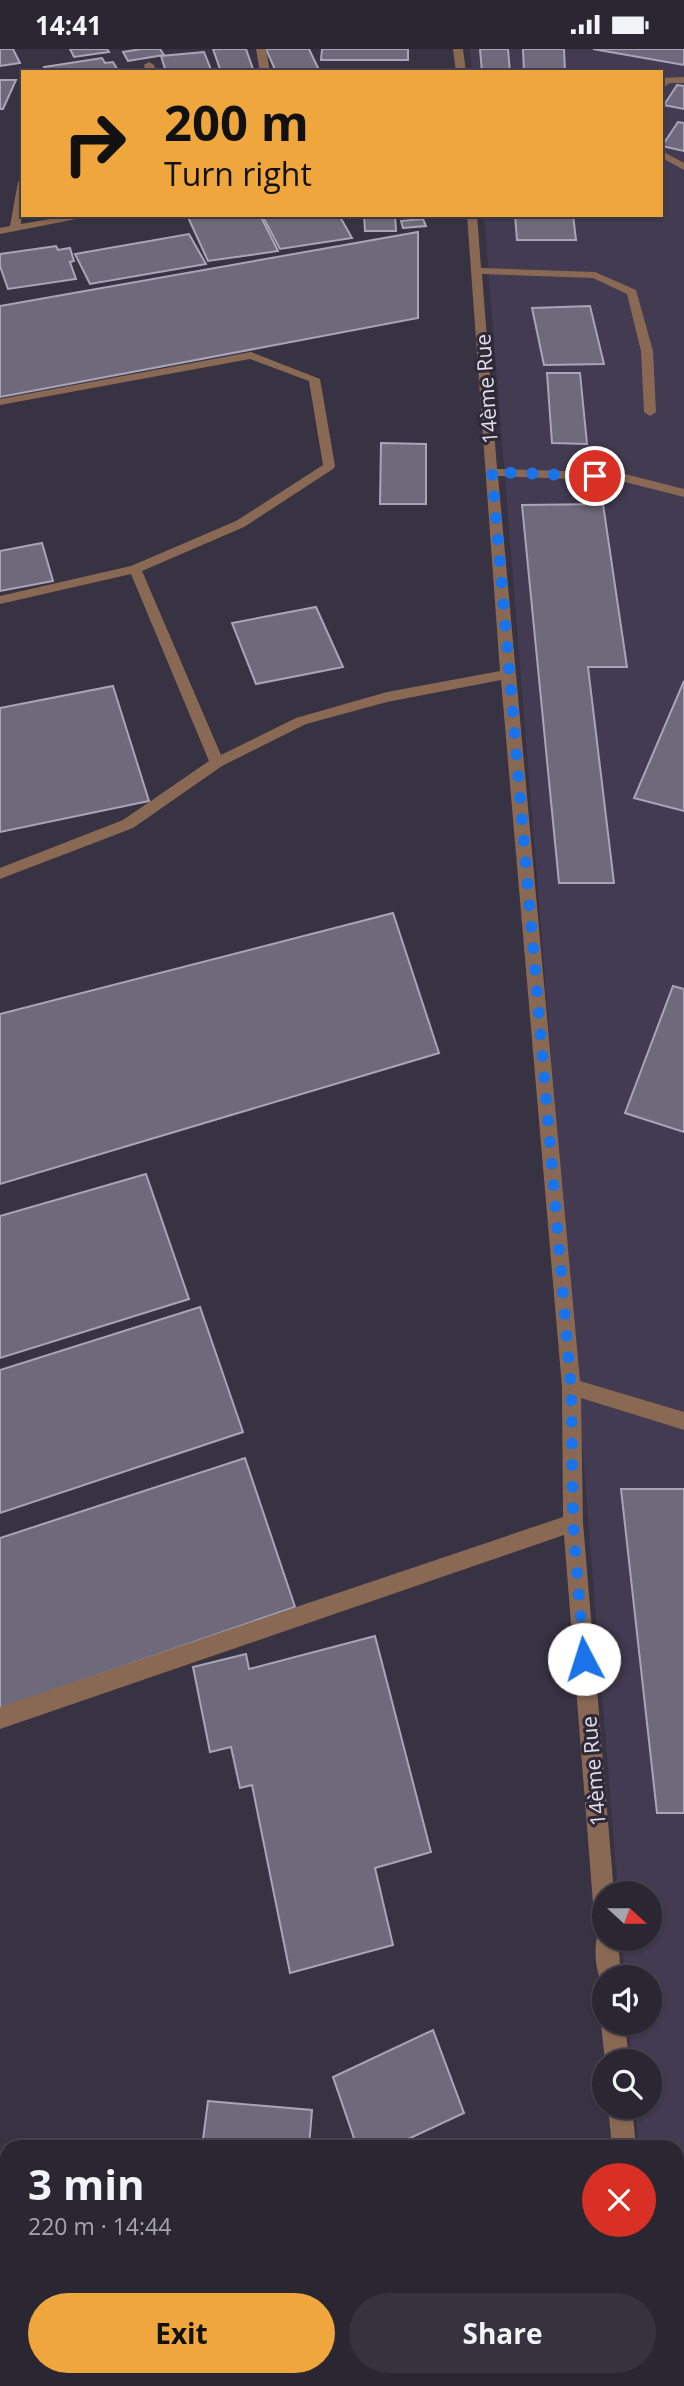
<!DOCTYPE html>
<meta charset="utf-8">
<style>
:root{--surface:#2a2632;--page:#36323e;--text:#f1f3f6;--muted:#a5a5ac;--line:#46434d;--accent:#efa73d}
body{margin:0;font-family:"Open Sans",sans-serif;background:var(--page);color:var(--text);height:100vh;display:flex;flex-direction:column;font-size:26px;white-space:nowrap}
*{box-sizing:border-box;margin:0}
p{font-size:23px;color:var(--muted)}
.icon{flex:none;width:38px;height:38px;fill:none;stroke:currentColor;stroke-width:2;stroke-linecap:round;stroke-linejoin:round}
.map{position:relative;flex:1;overflow:hidden}
.sheet{position:absolute;left:0px;top:2091px;width:684px;height:247px;display:flex;flex-direction:column;background:var(--surface);border-radius:21px 21px 0 0;box-shadow:0 2px 5px #0004,0 0 0 2px var(--line)}
.sheet>*{flex:none}
.hud{position:absolute;left:21px;top:21px;width:642px;height:147px;border-radius:0px;box-shadow:0 2px 5px #0004,0 0 0 2px var(--line);background:#efa73d;color:#111;overflow:hidden}
.needle{width:46px;rotate:111deg}
.controls{position:absolute;left:592px;top:1832px;display:grid;gap:14px}
.controls a{display:grid;place-items:center;width:70px;height:70px;border-radius:50%;background:var(--surface);box-shadow:0 2px 5px #0004,0 0 0 2px var(--line);font-size:35px}
.pin{position:absolute;display:grid;place-items:center;width:60px;height:60px;color:#fff;margin:-30px;border:4px solid #fff;border-radius:50%;box-shadow:0 2px 7px #0007}
.me{position:absolute;width:77px;margin:-38px;rotate:355deg;stroke-linejoin:round;filter:drop-shadow(0 0 5px #0008)}
.turn{display:flex;align-items:center;gap:24px;height:147px;padding:0 28px;font-size:32px}
.turn .icon{width:91px;height:91px;stroke-width:2.5}
.turn b{display:block;font-size:49px;line-height:60px}
.round{display:grid;place-items:center;flex:none;width:74px;height:74px;border-radius:37px;background:var(--page)}
.summary{display:flex;align-items:center;justify-content:space-between;height:119px;padding:0 28px}
h1{font-size:42px;font-weight:700;line-height:52px}
.action{display:flex;gap:14px;margin-top:auto;padding:14px 28px}
.action a{flex:1;height:80px;border-radius:42px;background:var(--accent);color:#111;font-size:28px;font-weight:700;line-height:80px;text-align:center}
.action a+a{background:var(--page);color:var(--text)}
.status{display:flex;justify-content:space-between;align-items:center;height:49px;padding:0 35px;background:var(--surface);direction:ltr}
.status svg{height:19px;fill:currentColor}
.map>svg:first-child{display:block}
.built{fill:#423b51}
.building{fill:#6e697b;stroke:#aaa4b8;stroke-width:2}
.lines{fill:none;stroke-linecap:round;stroke-linejoin:round}
.minor{fill:#8a6954;fill-rule:evenodd}
.route{stroke:#1a73e8;stroke-width:12;stroke-dasharray:0 21.6}
.labels{text-anchor:middle;dominant-baseline:central;stroke-width:6;stroke-linejoin:round;paint-order:stroke}
.street-label{font-size:21px;fill:#e2dfe9;stroke:#2e2938}
</style>
<div class="status"><b>14:41</b><svg viewBox="0 0 49 12"><path d="M0 12V9h3v3zM5 12V6h3v6zM10 12V3h3v9zM15 12V0h3v12zM26 1h20v11H26zM47 4h2v5h-2z"/></svg></div>
<div class="map">
<svg width="684" height="2337" viewBox="0 0 684 2337">
<rect width="100%" height="100%" fill="#383343"/>
<!-- built -->
<path class="built" d="M470,0h214v2337h-26l-1,-6h20v-233h-38l-4,-40h14v-46h-17l-3,-38h20v-46h-24l-3,-38h27v-46h-31l-134,-1678h178v-143h-190z"/>
<!-- building -->
<g class="building">
<path d="M0,0h13l7,14 -20,3z"/>
<path d="M70,0h37l2,3 -35,5z"/>
<path d="M141,0h19l4,6 -36,6 -5,-9z"/>
<path d="M213,0h33l8,23h-33z"/>
<path d="M266,0h43l11,23h-44z"/>
<path d="M322,0h86v11h-87z"/>
<path d="M480,0h28l2,23h-28z"/>
<path d="M523,0h41l1,23h-41z"/>
<path d="M593,0h91v16z"/>
<path d="M204,3l8,20h-46l-5,-16z"/>
<path d="M102,9l3,5 8,-1 6,10h-72l-3,-5z"/>
<path d="M0,31h16l-13,29h-3z"/>
<path d="M677,36l7,1v23l-20,-4z"/>
<path d="M678,73l6,1v28l-22,-5z"/>
<path d="M187,166h73l18,36 -70,10z"/>
<path d="M262,166h77l13,23 -72,11z"/>
<path d="M364,166h31l1,16h-31z"/>
<path d="M515,166h58l3,25h-59z"/>
<path d="M423,170l3,7 -23,2 -2,-7z"/>
<path d="M418,183v86l-418,79v-91z"/>
<path d="M189,185l17,30 -116,20 -15,-30z"/>
<path d="M56,197l2,4 12,-2 4,13 -4,1 6,17 -68,10 -8,-23v-12z"/>
<path d="M590,257l14,58 -60,1 -12,-57z"/>
<path d="M547,324h33l7,71 -35,-1z"/>
<path d="M381,394l45,1v60h-46z"/>
<path d="M603,455l24,163h-39l26,216h-55l-37,-378z"/>
<path d="M42,494l11,38 -53,10v-40z"/>
<path d="M316,558l27,60 -87,17 -24,-61z"/>
<path d="M684,632v130l-50,-13z"/>
<path d="M113,637l36,115 -149,31v-124z"/>
<path d="M393,864l46,140 -439,131v-170z"/>
<path d="M673,937l11,3v143l-59,-19z"/>
<path d="M146,1125l43,125 -189,59v-142z"/>
<path d="M200,1258l43,125 -243,81v-143z"/>
<path d="M245,1409l50,149 -295,102v-171z"/>
<path d="M621,1440h63v324h-27z"/>
<path d="M375,1587l56,216 -56,16 18,77 -103,28 -38,-188 -12,3 -9,-41 -21,5 -17,-85 53,-13 3,15z"/>
<path d="M433,1981l31,83 -73,34h-34l-24,-70z"/>
<path d="M208,2052l104,9 -3,37h-107z"/>
<path d="M73,2331h306v6h-307z"/>
</g>
<g class="lines">
<!-- minor -->
<g class="minor">
<path d="M256,0h10l4,23h-10z"/>
<path d="M453,0h10l3,23h-10z"/>
<path d="M149,13l5,3 2,7h-10l-2,-7z"/>
<path d="M684,28v6h-15l-7,7 1,-12z"/>
<path d="M662,102l22,12v7l-22,-12z"/>
<path d="M23,130l-2,45 52,-9h24l-97,19v-6l10,-2 8,-44z"/>
<path d="M467,166h10l4,53 114,4 41,18 17,61 3,61 -6,4 -6,-4 -3,-61 -14,-57 -34,-16 -111,-4 15,195 124,4 63,16v8l-63,-16 -123,-5 82,905 104,31v18l-103,-32 2,125 31,370h-10v21l-8,-3 -3,-8 -29,-368 -564,194v-22l563,-190 -1,-130 -61,-707 -114,22 -81,22 -84,42 -89,62 -133,51v-11l123,-48 86,-59 -78,-187 -131,30v-8l131,-30 105,-45 87,-56 -14,-84 -59,-22 -250,46v-6l251,-47 69,27 15,87 -2,3 -89,58 -102,44 79,184 75,-37 91,-26 113,-21z"/>
<path d="M604,1880v10h14l3,38h-17v9c-9,-12 -11,-41 -5,-55z"/>
<path d="M604,1968v6h21l4,38h-24l-4,-38z"/>
<path d="M608,2058h24l4,40h-24z"/>
<path d="M624,2331h26l1,6h-26z"/>
</g>
</g>
<g class="lines">
<!-- route -->
<path class="route" d="M584,1610l-11,-136 -2,-136 -79,-915 103,4"/>
</g>
<g class="labels">
<!-- street labels -->
<g class="street-label">
<text transform="translate(486 340) rotate(-94)">14ème Rue</text>
<text transform="translate(593 1722) rotate(-95)">14ème Rue</text>
</g>
</g>
</svg>
<div class="controls">
<a><svg class="needle" viewBox="-14 -14 28 28"><path d="M0-13l5 13h-10z" fill="#e53935"/><path d="M0 13l5-13h-10z" fill="#a5a5ac"/></svg></a>
<a><svg class="icon" aria-label="sound" viewBox="0 0 24 24"><path d="M4 9h4l5-4v14l-5-4H4zM17 9q2 3 0 6"/></svg></a>
<a><svg class="icon" aria-label="search" viewBox="0 0 24 24"><circle cx="10" cy="10" r="6"/><path d="M15 15l6 6"/></svg></a>
</div>
<div class="pin" style="left:595px;top:427px;background:#d93025"><svg class="icon" aria-label="arrive" viewBox="0 0 24 24"><path d="M6 21V4h12l-3 4 3 4H6"/></svg></div>
<svg class="me" style="left:584px;top:1610px" viewBox="-20 -20 40 40"><circle r="19" fill="#fff"/><path d="M0-13L10 11 0 6-10 11z" fill="#1a73e8"/></svg>
<div class="hud">
<div class="turn"><svg class="icon" aria-label="right" viewBox="0 0 24 24"><path d="M7 20v-9h11M14 6l5 5-5 5"/></svg><div><b>200 m</b>Turn right</div></div>
</div>
<section class="sheet">
<div class="summary"><div><h1>3 min</h1><p>220 m · 14:44</p></div><a class="round" style="background:#d93025;color:#fff"><svg class="icon" aria-label="close" viewBox="0 0 24 24"><path d="M6 6l12 12M18 6L6 18"/></svg></a></div>
<div class="action"><a>Exit</a><a>Share</a></div>
</section>
</div>
